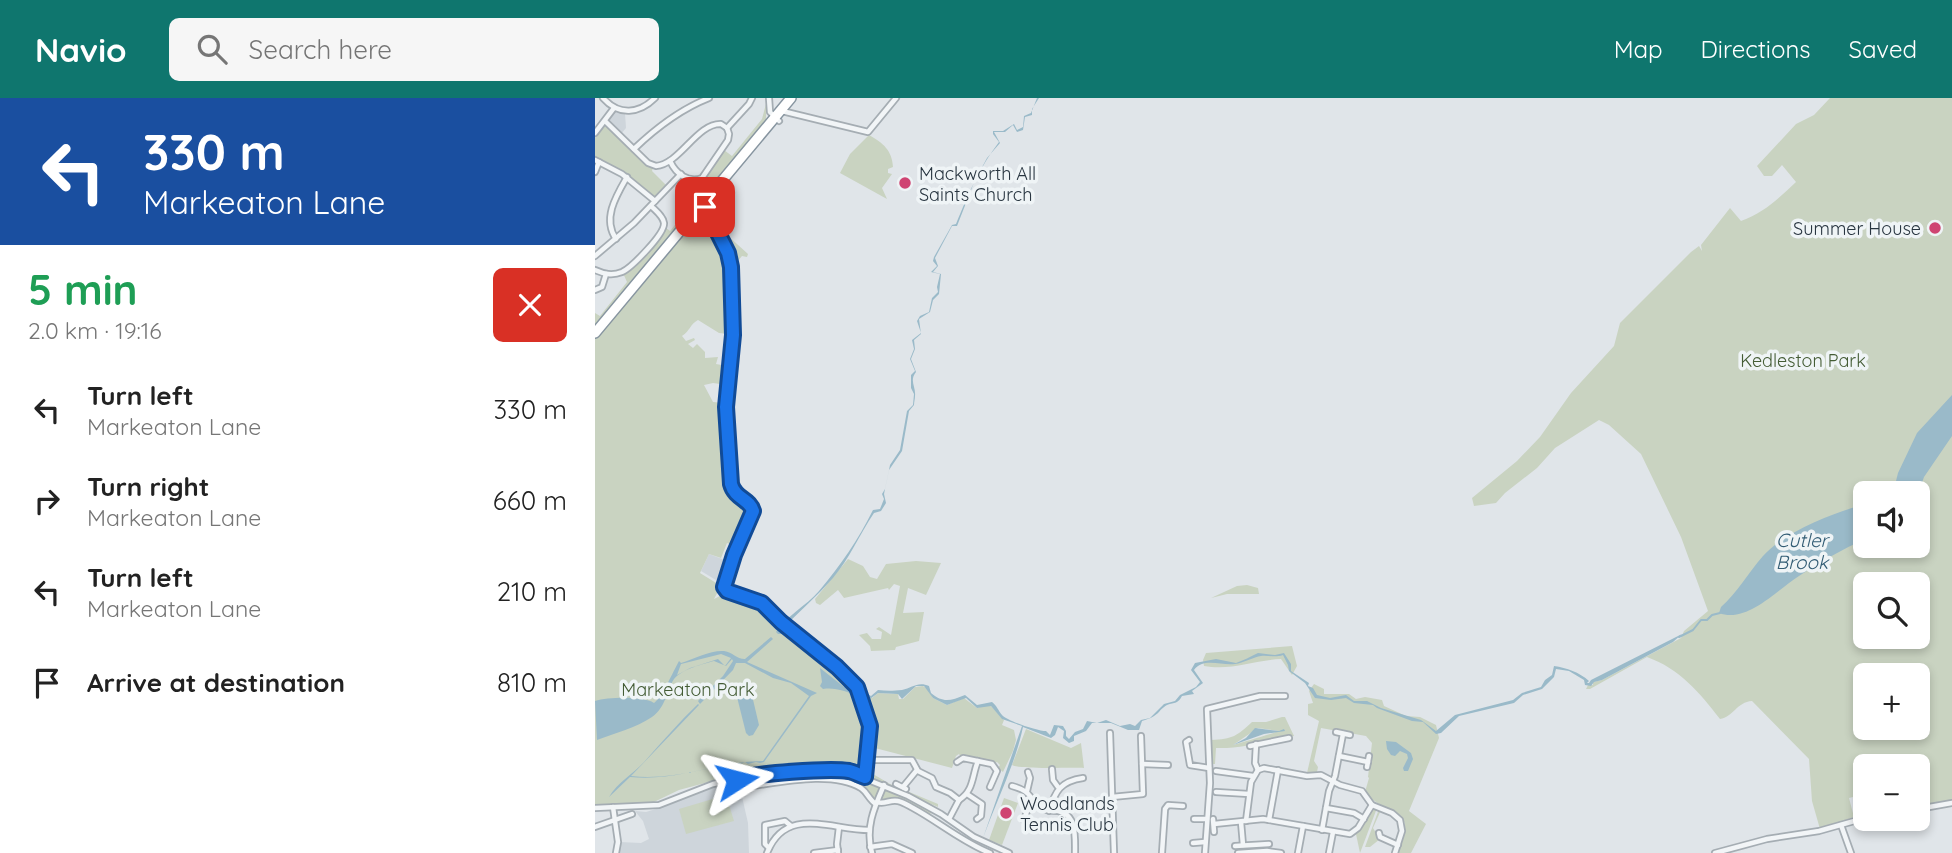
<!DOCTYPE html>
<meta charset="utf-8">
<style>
:root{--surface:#fff;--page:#f6f6f6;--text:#222;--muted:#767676;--accent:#0f766e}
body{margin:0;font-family:Quicksand,sans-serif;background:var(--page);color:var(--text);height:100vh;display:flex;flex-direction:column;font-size:26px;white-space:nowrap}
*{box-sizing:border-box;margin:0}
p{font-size:23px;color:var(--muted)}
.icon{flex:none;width:38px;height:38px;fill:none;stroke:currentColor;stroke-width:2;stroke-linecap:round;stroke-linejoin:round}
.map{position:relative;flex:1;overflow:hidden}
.details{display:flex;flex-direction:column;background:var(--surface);width:595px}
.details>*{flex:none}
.top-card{background:#1a4fa0;color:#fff;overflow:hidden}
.tools{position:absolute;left:1258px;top:383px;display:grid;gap:14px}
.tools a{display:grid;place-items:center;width:77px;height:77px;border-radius:10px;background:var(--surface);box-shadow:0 4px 10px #0003;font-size:35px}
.pin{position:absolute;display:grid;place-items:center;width:60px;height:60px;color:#fff;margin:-30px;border-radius:14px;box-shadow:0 4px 10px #0006}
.me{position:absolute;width:77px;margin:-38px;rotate:81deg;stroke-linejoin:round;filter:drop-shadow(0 0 5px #0008)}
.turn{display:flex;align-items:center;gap:24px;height:147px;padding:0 28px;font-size:32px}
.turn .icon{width:91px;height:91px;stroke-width:2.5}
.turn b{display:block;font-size:49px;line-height:60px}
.round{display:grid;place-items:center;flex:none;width:74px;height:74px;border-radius:10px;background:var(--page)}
.summary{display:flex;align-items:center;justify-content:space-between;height:119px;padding:0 28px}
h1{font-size:42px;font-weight:700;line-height:52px;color:#1e9e55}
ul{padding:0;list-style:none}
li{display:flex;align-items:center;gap:21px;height:91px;padding:0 28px}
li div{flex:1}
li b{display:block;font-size:26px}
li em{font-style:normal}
header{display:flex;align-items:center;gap:42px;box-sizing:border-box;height:98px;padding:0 35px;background:var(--accent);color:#fff}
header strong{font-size:33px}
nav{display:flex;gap:38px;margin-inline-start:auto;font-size:24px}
.search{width:490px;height:63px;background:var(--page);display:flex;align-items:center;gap:18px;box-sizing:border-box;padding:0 24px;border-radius:10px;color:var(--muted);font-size:26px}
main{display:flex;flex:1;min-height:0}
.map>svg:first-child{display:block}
.built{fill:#ced5db}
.green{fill:#c9d3c1;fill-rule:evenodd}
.water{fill:#9abac9;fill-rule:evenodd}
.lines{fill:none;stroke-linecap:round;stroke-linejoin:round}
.stream{stroke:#9abac9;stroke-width:2}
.minor-casing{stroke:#a5adb3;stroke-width:8}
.highway-casing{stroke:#8795a0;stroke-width:12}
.minor{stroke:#f2f5f7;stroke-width:4.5}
.highway{stroke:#fff;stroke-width:9}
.route-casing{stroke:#114b97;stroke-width:18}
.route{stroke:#1a73e8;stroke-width:12}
.poi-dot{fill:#cf4472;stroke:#eff4f6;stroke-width:2.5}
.labels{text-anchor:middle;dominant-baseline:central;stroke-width:7;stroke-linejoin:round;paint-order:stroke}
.poi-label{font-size:18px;fill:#283540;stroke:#eff4f6;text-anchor:start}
.park-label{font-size:18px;fill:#445c35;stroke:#eff4f6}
.water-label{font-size:19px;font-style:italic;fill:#325c74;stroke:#eff4f6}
</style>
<header>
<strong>Navio</strong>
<div class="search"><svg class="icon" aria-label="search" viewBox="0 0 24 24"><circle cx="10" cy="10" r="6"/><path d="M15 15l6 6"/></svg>Search here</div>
<nav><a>Map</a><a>Directions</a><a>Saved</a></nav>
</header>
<main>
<section class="details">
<div class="top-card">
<div class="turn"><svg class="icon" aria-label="left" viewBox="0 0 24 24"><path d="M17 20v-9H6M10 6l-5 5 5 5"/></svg><div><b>330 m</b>Markeaton Lane</div></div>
</div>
<div class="summary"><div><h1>5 min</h1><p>2.0 km · 19:16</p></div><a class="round" style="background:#d93025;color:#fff"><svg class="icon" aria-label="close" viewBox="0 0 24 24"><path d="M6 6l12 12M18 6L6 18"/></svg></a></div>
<ul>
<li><svg class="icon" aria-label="left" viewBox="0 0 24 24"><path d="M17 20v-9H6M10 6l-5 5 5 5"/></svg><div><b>Turn left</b><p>Markeaton Lane</p></div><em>330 m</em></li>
<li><svg class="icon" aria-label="right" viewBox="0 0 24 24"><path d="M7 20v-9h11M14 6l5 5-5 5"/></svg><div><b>Turn right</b><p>Markeaton Lane</p></div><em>660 m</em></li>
<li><svg class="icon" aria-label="left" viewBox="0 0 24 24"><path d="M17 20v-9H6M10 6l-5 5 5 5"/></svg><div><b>Turn left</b><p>Markeaton Lane</p></div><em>210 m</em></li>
<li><svg class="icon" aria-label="arrive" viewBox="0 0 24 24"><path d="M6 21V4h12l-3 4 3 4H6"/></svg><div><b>Arrive at destination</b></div><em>810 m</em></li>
</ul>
</section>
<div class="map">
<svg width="1357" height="755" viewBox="0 0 1357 755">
<rect width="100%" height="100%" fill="#e0e5e9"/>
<!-- built -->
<g class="built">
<path d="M22,12l8,3 1,15 -5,6 -13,-14z"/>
<path d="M114,456l21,8 -7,17 -7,1 -15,-9z"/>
<path d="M125,687l3,5 17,-2 8,35 1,30h-130l1,-11 21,1 8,-4 -6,-18 -8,-10 11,1 20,-6z"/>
</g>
<!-- green -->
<g class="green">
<path d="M1235,0h122v702l-34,6v-40h-53v28l-16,4 5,19 -34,12 -8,-28 -3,-42 -57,-58c-15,1 -19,16 -32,18 -21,-27 -40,-50 -73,-62l-57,32h-4l2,-4h5v-3l9,-2 79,-42 3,-7 24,-20 -27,-74 -40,-83 -32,-29 -10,-5 -44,28 -18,20 -32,25 -9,10 -22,3 -2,-8 45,-37 23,-24 31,-44 43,-47 6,-23 71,-71 8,-6 3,5 -1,-6 29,-37 11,13c23,-8 38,-23 55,-39l-14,-17 -10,11h-8l-7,-10 39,-42 18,-9zM1270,396h53v52h-53zM1270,486h53v53h-53zM1270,578h53v52h-53z"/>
<path d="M171,6v18l-171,207v-16l5,3 27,-34 -4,-9 42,-46 5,4 30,-37 3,-7 -6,-5 9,-5 18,-27 8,6 30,-37z"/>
<path d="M9,29h4l45,41 -1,3 15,15 -10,10h-4l-33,-26 -25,-12v-20z"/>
<path d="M274,37c14,8 23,15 24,32l-5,2v4l4,1 -10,14 5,11 -47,-26 10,-19z"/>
<path d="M142,93l-17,23 -4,11 32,29 -1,3 -5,-1 -6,7h-4l-24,-58 7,-10 3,2 -4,11 6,2z"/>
<path d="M108,113l4,2 6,19 16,33 2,65 -3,4 -9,-1 -21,-13c-8,4 -8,11 -16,16l4,5 8,-3 1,2 -7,4 5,4 4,-4 8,8v6l13,-1 -2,7 11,2 2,-5 -2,24 -14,-2 -9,2 9,17 11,1 5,87 6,8h-2l1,3 15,7v7l-15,31 -7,-3 -6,15 -12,-4 -9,19 21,13 -7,13 14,-7 33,11 18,20 79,69 10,32 -4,47 -20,-4 -12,1 21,3 -33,-3v1l-44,3 38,-4 -63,4v2l-3,1 1,-3h-3l-67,18 -25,12 -59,5v-471l104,-124z"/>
<path d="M253,461l15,7 7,11 7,2 9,-15 30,-3 25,2 -15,32 -18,-7 -5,25 21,-1 -5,29 -23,6 -1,3 -24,1 -1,-5 -11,-11 8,-2 5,6h9l1,-7 -6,-3 3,-2 12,8 9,-49 -6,-2 -5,6 -1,-2 -44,10 -6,-8 -18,15 -4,-2 -1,-4z"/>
<path d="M652,487l11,3 1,6h-32l-16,4 26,-12z"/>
<path d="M697,548l5,20 -5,9 -11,-16c-26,1 -50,12 -77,7l-1,-6 3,-7z"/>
<path d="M719,586l10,5v5h25l7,5 9,-2 17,3 2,6 22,10 14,1 16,8 3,13 -30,73 17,13 -15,29h-13c21,-52 -10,-33 -33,-61l4,-14 -1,-1 4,-34 -6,-7 -45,-8 -7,33 4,6 -1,5 -10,1 12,-52 -11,-6v-11l5,-1 -4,-12z"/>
<path d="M328,588l5,3 5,9 14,7 17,-7 13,10 9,-3 5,1 13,14 -2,5 12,5 2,10 -3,11 -10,21 -5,-4 2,-3 -3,-3 -3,2 -19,-6 -14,-1 -2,-3 -3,2 -4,12 -81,-21 3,-21 -10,-28 2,-1 6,1 6,-5 20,1 1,5h4l12,-12z"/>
<path d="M687,619h3l9,19c-26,5 -52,13 -78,12l-1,16h-3l-1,-24c22,-1 26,-4 41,-18h14zM663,630l21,3 5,-2c-3,2 -46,15 -51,16z"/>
<path d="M431,631l45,19 10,-5 3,25c-14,-1 -63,2 -72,-3z"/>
<path d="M274,667l3,1 1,8 17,10 48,20v3l-7,-3 8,7 -70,-35z"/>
<path d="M250,675l34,13 2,3 -4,10 -5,1c-23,-32 -87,-17 -122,-15h-6l-1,-3 60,-8z"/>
<path d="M290,691l17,6 31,18 -5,1 -30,-15 -16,3 -2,-4z"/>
<path d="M131,697l8,26 -48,13 -7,-25z"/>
<path d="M409,700l14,5 -16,42 -13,-5z"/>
<path d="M782,710l-17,45 -4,-19 17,-24z"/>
<path d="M784,711l2,1 -8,18 7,11 -10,8h-5z"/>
</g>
<!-- water -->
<g class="water">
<path d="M442,0h2l-7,11v6l-7,2 -2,13 -6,2 -4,-7 -8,7h-11l6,11 -13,15 -12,22 -18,46h-5l-17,32 3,8 -5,6 8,2 -2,20 -6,6 -3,12 -11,7 2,15 -7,6 1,9 -4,10 5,13c-7,9 0,14 -1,24 0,3 -1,6 -1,9l-5,6 -7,40 -13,19 -5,24 2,9 -5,8 -7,2c-15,22 -24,45 -41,65 -16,18 -34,34 -50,50l10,10 -9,-4h-6l-2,-2c9,-15 30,-26 43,-41 22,-26 39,-51 54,-81l7,-1 4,-10 -2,-5 3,-5 5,-24 10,-15 7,-39 6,-6 1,-11 -3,-6v-13l4,-4 -5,-12 4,-10 -2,-9 9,-7 -4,-12 3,-5 9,-4 3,-14 6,-6 -1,-5 3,-13 -9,-2 6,-6 -4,-5 1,-4 18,-32 4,-1c13,-31 22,-54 43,-82l-6,-8v-3h10l11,-7 3,6 6,-3 1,-11 7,-3z"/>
<path d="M1357,297v41l-28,41 -6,17 -25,-1 5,-20 19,-40z"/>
<path d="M1270,406v35c-22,10 -45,23 -66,37 -21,13 -52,48 -80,37l2,-6c16,-14 27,-34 42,-51 22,-25 71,-43 102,-52z"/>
<path d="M1087,536l-9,8 -71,38 -8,2 -3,4 -6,-1 -1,-5 -15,-9 -13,-2 -2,8 -12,12 -19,6 -9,8 -55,13 -18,17 -5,1 -13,-12 -11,-1 -35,-13 -4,-3 -19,-2 -8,-5 -15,2 -16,-2 -10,-15 -16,-12 -1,-6 -5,-10c-8,3 -15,0 -22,1 -7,1 -18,7 -26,8 -13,2 -32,-7 -41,6l9,13 -11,8 2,3 -12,2c-4,8 -7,6 -15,9 -10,6 -7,11 -25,16l-3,9h-11l-17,-7h-19l-6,8 -12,5v5l-5,2 -6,-5 1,-7 -6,-4 -3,8 -4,3 -28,-11c-8,38 -27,75 -40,111l39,-112 -20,-7 -11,-13 -14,2 -11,-10 -19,7 -14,-7 -9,-12h-8l-14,13 -4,-5 -20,-1 -8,6c-17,-2 -28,-13 -47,-10l-3,-3 2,-4 -2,-14 24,19 9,1 1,2 -3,1 12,3 -1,-3 9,5 7,-6c8,1 15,1 24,0 10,-2 16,-9 27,-4l2,7c12,10 19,8 34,2l12,10 15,-3c5,4 6,8 10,13 5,6 36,16 44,16l4,4 4,-10 9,1 3,5v5l3,3 6,-7 8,-3 4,-8 10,2 9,-3 14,6 10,-2 5,2 6,-6 9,-2 14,-14 11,-3 5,-6 16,-8 4,-5 -9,-12 4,-7 21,-4 20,4c8,-3 14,-6 22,-10l17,2 9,-2 7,11v7l18,12 -1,3 5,2 4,7 13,3 16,-3 8,6h13l14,7 40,12 15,11 19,-16 58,-15 9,-7 19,-6 4,-7 7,-5 2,-9c13,2 25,6 35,15l-2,2h2l2,-3z"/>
<path d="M176,539l2,2 -26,23 70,31 -6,3 -47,66 -4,1 -4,-1 -8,2 -3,-2c-7,4 -14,2 -21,3 -34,7 -59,15 -94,12l-21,20c9,-15 24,-23 36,-36 17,-19 34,-39 53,-57l1,1 -68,71c44,6 91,-15 132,-15l46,-65 -18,-13 -18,-5 -28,-15h-9l-3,7 -33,34 -2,-3 25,-25 10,-15 -1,-2 -6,7 -12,-5c-11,3 -32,8 -40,18 -8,12 -7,27 -22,38 -16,11 -37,16 -55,23l-2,-39c14,-4 48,-5 59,2 8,-6 19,-31 25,-42l2,2c13,-4 30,-13 43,-12 9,1 12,8 21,8zM126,556l10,4 -6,8 -7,-7 -28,9 -13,7 4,-11z"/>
<path d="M152,587l3,2 9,38 -6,10 -4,1 -3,-3 -11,-44z"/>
<path d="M660,630l24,3 5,-2 1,2 -21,3 -31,11 13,-7z"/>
<path d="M791,643l10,1 15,11 2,6 -5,12h-4l-1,-3 5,-10 -1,-4 -7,-3 -5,5 -4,-1 -4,-6z"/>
</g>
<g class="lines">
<!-- stream -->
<path class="stream" d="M1084,539l14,-7 8,-10h6l5,-5 8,-2"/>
<!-- minor casing -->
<g class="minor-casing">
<g id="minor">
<path d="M8,0c16,18 36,16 52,0"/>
<path d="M174,0l1,14 9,9"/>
<path d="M187,13l86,21 28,-34"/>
<path d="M10,23l43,42 8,3c24,-2 41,-43 65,-42l6,4"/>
<path d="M132,30l22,-24 3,-6"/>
<path d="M0,35l19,-25"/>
<path d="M39,51c22,-21 47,-40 75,-51"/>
<path d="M0,62l27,14 33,27"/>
<path d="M75,63c6,13 18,22 32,17l26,-38 1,-6 -2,-6"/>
<path d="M0,74l4,-10"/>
<path d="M108,108l4,4 24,52 2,73 -7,72 5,77 4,10 17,15 -28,78 3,4 35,12 19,19 56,45 20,20 13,39 -5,51"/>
<path d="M21,141c-14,-20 0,-43 11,-62"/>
<path d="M0,158l39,-33 47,-49"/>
<path d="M0,172c9,4 17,6 27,2 9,-4 43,-38 42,-49 -1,-7 -8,-12 -13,-17"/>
<path d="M0,192l7,-3 4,-13"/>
<path d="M741,634l14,3"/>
<path d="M515,635l4,120"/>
<path d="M594,642l-3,2 4,23 19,3"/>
<path d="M661,646l-1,19 3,7"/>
<path d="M655,648l39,-8"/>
<path d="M744,658l29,6"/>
<path d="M280,662h37l6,11 14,7 4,9 14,6 9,7 -10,19"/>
<path d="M362,664l6,-4 29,6 5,7 -7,16"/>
<path d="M547,666l26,1"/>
<path d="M772,669l2,-11"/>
<path d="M457,671l1,11 5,7"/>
<path d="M621,673l37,5"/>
<path d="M142,681l2,6 6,2c33,-4 86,-17 116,1 7,5 8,12 15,16"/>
<path d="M301,686l10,5"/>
<path d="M417,688c21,6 15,11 30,22 5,3 10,3 16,3 19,3 17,27 17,42"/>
<path d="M308,689l14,-17"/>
<path d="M432,693l3,-13 -2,-6"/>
<path d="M621,694l33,2"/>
<path d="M372,696l15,10 -1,12 -4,3"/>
<path d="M517,699l31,-3 -2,-58"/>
<path d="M364,702c15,-9 13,-25 19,-39"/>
<path d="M282,704c8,3 13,-3 21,-1 5,1 11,5 15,7 26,14 49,34 77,45"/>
<path d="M18,709l5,35 -2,11"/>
<path d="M0,710l64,-3 54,-21 24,-5 64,-7 45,-1 62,25 33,18 33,23 35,16"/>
<path d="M731,710l28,5 10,6"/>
<path d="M1323,711l34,-6"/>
<path d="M454,713c6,-20 12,-30 34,-33"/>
<path d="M468,715l6,-9 13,-1"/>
<path d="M599,721h13"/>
<path d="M618,721l1,13"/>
<path d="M429,722l5,-15 6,-5"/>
<path d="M674,722l9,-50"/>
<path d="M651,723l5,-39 7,-12 6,-2 43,8 14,-1 19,10 22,6 10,14 20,8 8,7 2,11 -7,22"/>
<path d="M646,724l2,23"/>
<path d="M619,726l49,-5 87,15 8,-6 14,-23"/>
<path d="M1246,727l10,28"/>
<path d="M0,729l37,-13"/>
<path d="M727,732l7,-39 6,-15 8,-42"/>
<path d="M784,735l1,4 18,8"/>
<path d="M598,745l12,-1"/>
<path d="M640,748l34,-2"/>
<path d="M275,749l22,-3 20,9"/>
<path d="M174,750l-4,-4v-19l20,-4 6,5"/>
<path d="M172,755c19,-48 64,-23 102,-23"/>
<path d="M219,755l24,-3"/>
<path d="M243,755l-1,-9 2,-17"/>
<path d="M277,755c-7,-25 2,-45 12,-68"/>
<path d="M567,755l3,-44 3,-4 15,1"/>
<path d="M610,755l5,-70 -3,-74 53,-13h25"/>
<path d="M643,755l29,-2 14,2"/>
<path d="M703,755l5,-27"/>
<path d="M734,755l4,-21"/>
<path d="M1120,755l52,-14 52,-8 46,-13"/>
</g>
</g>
<!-- highway casing -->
<g class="highway-casing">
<path id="highway" d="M0,235l196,-235"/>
</g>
<!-- minor -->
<use href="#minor" class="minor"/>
<!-- highway -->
<use href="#highway" class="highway"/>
</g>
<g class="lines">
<!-- route casing -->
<g class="route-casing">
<path id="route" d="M110,109l23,46 3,14 2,68 -7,72 5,77c4,15 19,15 22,27l-19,44 -10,32 3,4 35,12 19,19 56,45 20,20 13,39 -5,51c-6,-2 -11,-5 -16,-6 -19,-3 -97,2 -112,9"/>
</g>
<!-- route -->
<use href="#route" class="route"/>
</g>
<!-- markers -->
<g class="poi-dot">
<circle cx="310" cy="85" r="7"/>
<circle cx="1340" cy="130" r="7"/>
<circle cx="411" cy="715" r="7"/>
</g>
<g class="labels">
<!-- poi labels -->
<g class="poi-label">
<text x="324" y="75">Mackworth All<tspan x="324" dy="21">Saints Church</tspan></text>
<text x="1326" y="130" text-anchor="end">Summer House</text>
<text x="425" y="705">Woodlands<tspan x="425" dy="21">Tennis Club</tspan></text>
</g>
<!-- park labels -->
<g class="park-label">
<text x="1208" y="262">Kedleston Park</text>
<text x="93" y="591">Markeaton Park</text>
</g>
<!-- water labels -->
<g class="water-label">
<text x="1207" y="442">Cutler<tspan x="1207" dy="22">Brook</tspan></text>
</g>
</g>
</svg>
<div class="tools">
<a><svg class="icon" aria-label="sound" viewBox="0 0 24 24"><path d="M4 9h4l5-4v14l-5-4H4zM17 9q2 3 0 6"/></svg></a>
<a><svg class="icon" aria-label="search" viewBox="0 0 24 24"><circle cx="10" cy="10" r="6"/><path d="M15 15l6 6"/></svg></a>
<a>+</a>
<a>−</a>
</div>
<div class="pin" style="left:110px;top:109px;background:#d93025"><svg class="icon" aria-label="arrive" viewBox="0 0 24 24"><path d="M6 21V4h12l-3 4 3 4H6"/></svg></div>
<svg class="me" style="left:142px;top:682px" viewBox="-20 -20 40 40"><path d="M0-17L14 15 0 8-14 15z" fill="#1a73e8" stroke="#fff" stroke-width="4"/></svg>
</div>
</main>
